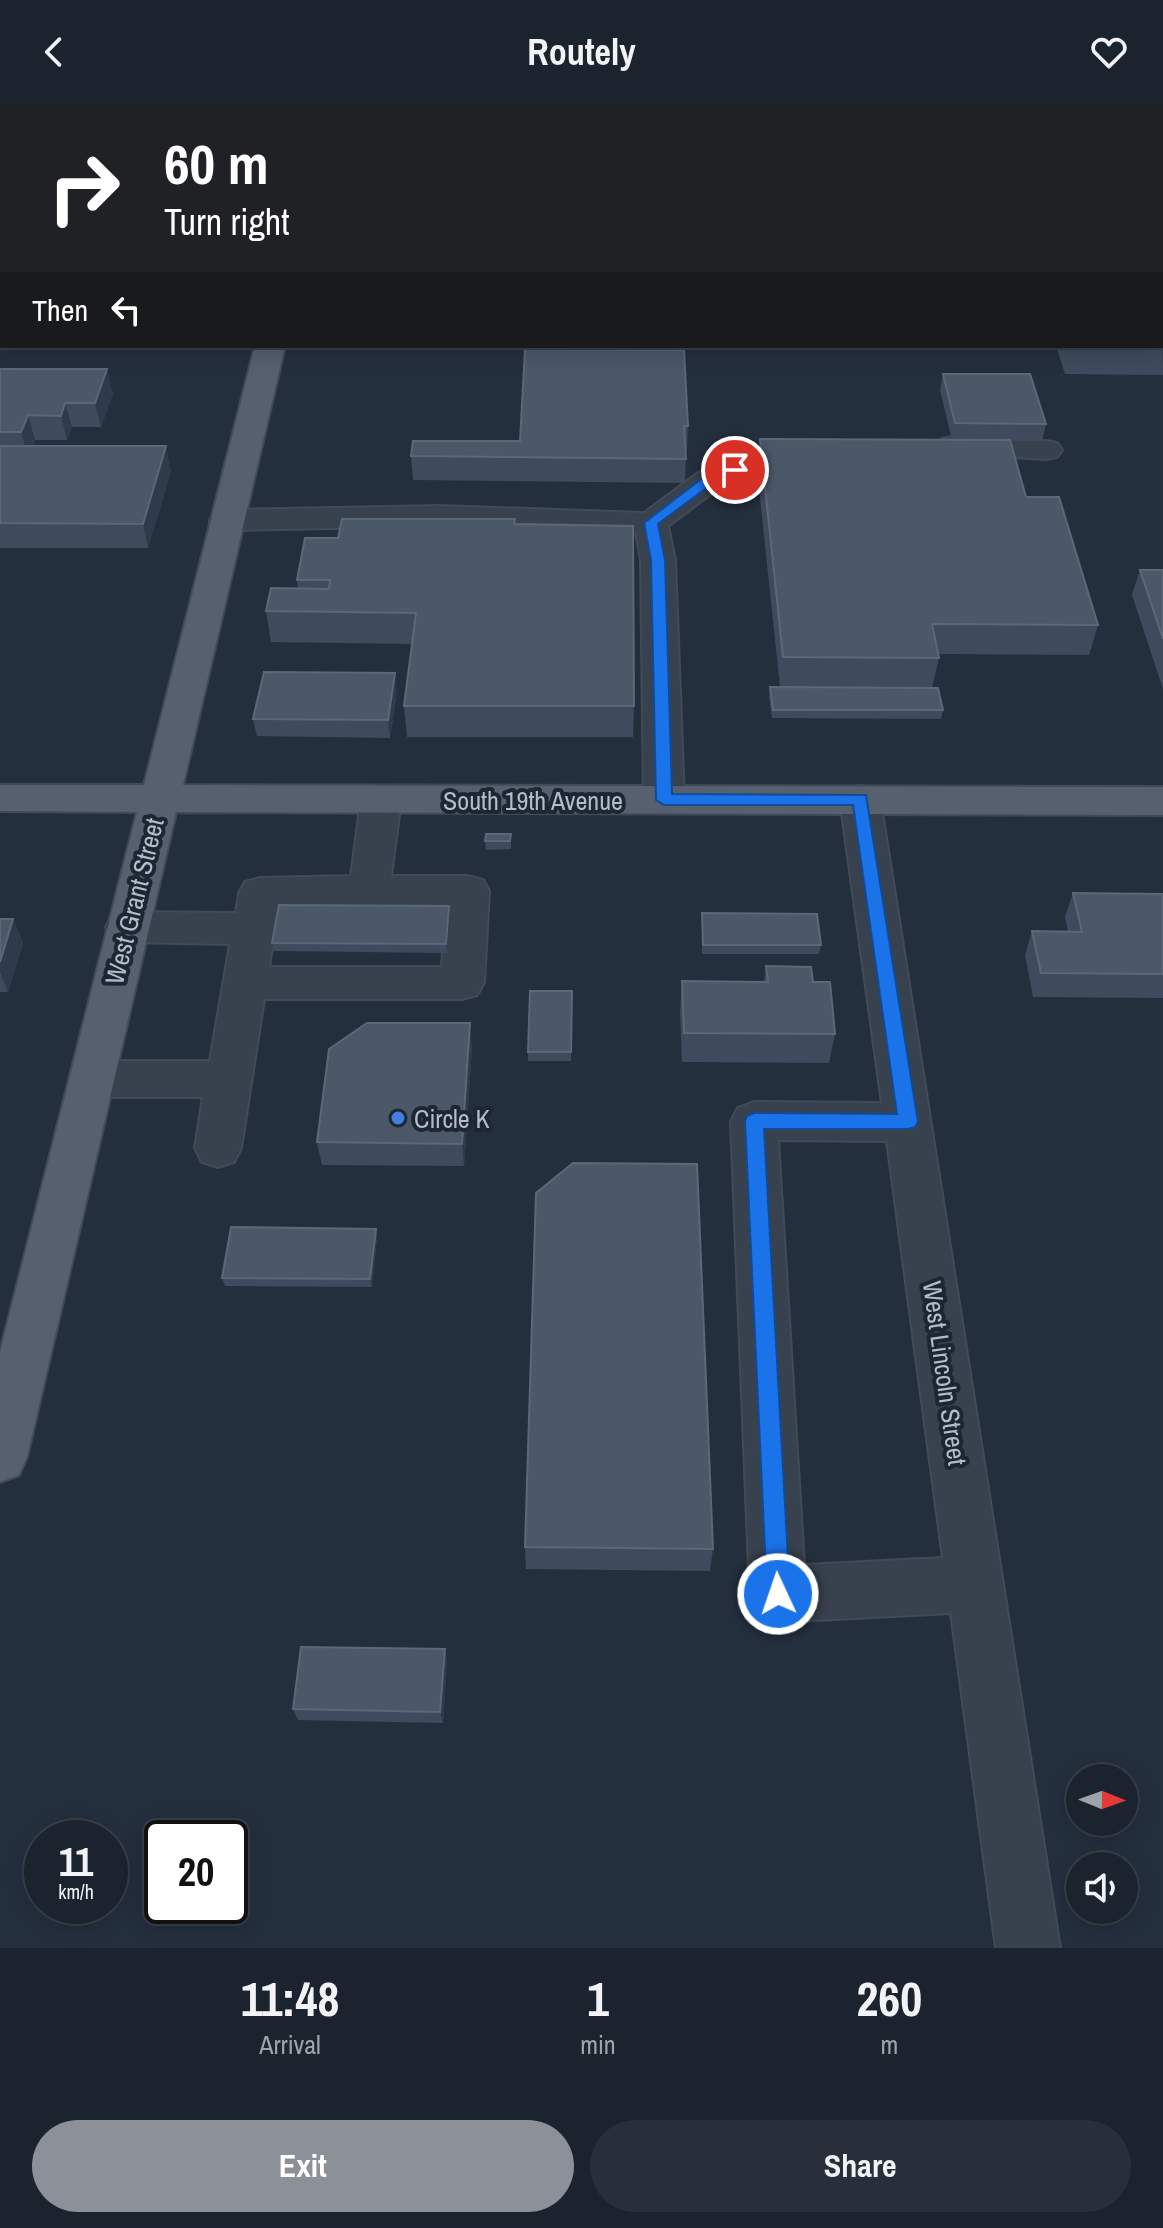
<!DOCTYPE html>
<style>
:root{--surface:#1b232e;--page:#282f3a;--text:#f1f3f6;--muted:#a0a4aa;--line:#39404a;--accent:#8c9099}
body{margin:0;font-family:"Archivo Narrow",sans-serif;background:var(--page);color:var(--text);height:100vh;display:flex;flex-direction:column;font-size:30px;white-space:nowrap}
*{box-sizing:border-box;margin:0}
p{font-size:26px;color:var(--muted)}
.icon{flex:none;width:44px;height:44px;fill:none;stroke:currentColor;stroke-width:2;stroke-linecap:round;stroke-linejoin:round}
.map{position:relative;height:1844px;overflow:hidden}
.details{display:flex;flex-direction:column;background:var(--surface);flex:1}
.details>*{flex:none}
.top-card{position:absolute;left:0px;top:0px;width:1164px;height:244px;box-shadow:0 4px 20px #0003,0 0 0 2px var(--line);background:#202124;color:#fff;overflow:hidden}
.needle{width:52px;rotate:91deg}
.controls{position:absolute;left:1066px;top:1660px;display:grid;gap:16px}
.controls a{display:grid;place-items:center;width:72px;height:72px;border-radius:50%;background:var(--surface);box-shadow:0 4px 20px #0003,0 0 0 2px var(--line);font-size:40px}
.speed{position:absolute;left:24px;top:1716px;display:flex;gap:16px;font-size:40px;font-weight:700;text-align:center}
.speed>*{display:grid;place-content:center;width:104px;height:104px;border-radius:50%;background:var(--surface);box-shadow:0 4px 20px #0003,0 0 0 2px var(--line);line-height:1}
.speed small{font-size:20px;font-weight:400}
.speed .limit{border:4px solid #111;border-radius:12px;background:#fff;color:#111}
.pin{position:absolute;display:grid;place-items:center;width:68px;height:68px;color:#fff;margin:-34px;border:4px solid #fff;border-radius:50%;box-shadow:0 2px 8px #0007}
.me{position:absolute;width:88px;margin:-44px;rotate:357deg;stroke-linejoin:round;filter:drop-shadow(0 0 6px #0008)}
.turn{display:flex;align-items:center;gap:28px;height:168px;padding:0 32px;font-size:36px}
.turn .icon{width:104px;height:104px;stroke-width:2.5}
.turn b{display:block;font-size:56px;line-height:68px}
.then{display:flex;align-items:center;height:76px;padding:0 32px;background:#0003;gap:16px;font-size:30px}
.eta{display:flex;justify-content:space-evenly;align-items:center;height:136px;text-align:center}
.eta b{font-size:48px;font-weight:700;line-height:56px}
.primary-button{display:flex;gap:16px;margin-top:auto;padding:16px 32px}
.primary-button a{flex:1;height:92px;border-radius:48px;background:var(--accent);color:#fff;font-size:32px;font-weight:700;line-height:92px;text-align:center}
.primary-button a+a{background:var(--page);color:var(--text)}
header{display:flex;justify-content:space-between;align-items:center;height:104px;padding:0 32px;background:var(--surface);font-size:36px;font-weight:700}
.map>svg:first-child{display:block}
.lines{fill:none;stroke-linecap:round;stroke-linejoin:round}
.minor-casing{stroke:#414a57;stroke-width:4}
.major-casing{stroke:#414a57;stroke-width:4}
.minor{fill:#38414e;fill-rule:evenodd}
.major{fill:#56606e;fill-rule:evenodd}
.wall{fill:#3f4b5c}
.shaded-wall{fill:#2f3b4b}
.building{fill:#4b5868;stroke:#5c6777;stroke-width:2}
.route{fill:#1a73e8;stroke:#114b97;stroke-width:2}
.shop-dot{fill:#3f7fe0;stroke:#1d2633;stroke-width:3}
.labels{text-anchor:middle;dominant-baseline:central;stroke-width:8;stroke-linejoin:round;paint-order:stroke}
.street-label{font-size:26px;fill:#b4bcc9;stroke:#1d2633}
.poi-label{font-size:26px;fill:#b4bcc9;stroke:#1d2633;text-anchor:start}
</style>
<header><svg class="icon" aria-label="back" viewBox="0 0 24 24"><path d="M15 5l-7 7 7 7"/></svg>Routely<svg class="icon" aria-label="heart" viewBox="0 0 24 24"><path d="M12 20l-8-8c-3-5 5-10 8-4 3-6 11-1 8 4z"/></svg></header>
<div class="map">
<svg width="1163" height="1844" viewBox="0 0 1163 1844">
<rect width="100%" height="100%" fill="#242f3e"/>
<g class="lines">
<!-- minor casing -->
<g class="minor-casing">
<g id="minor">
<path d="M238,0h24l-25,2z"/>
<path d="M319,0h123l-1,2z"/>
<path d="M577,0h24l-25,2z"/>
<path d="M1071,0h24l1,2h-24z"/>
<rect x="0" y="153" width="2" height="16"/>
<rect x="1162" y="171" width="1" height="18"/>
<path d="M953,333l93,4 11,2 5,7 -5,7 -11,2 -104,-6 -5,-7 5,-7z"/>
<path d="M817,340l11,2 5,7 -5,7 -61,8 -47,19 -52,39 7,34 9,240 -6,10 -14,3 -14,-3 -6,-10 -3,-240 -5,-28 -197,-6 -212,4 -12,-3 -5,-7 5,-7 12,-3 212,-4 205,7 54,-40 52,-21z"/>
<path d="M860,682l14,3 6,10 180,1149h-64l-45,-335 -173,9 -20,-8 -8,-20 -19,-473 7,-13 16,-6 128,1 -42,-304 6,-10zM778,1036l109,1 56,417 -139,7z"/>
<path d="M381,683l14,3 6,10 -10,76h77l15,4 6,11 -5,92 -7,12 -15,4h-198l-23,149 -7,14 -16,5 -16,-5 -7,-14 8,-51h-111l-16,-5 -7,-13 7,-13 16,-5h118l20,-117 -103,-2 -15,-4 -6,-11 6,-11 15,-4 109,1 3,-20 6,-11 15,-4 91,-2 10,-76 6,-10zM369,802h77l-4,61h-173l9,-59z"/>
</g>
</g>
<!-- major casing -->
<g class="major-casing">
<g id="major">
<rect x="318" y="0" width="24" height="2"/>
<path d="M255,242h30l-102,439 980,2v28l-987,-3 -149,645 -8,18 -19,7v-130l137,-540 -137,-1v-26h144z"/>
</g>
</g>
<!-- minor -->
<use href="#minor" class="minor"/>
<!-- major -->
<use href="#major" class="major"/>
</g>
<!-- wall -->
<g class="wall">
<path d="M12,0h105l-1,2h-104z"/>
<path d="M897,0h54v2h-53z"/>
<path d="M975,0h105l1,2h-105z"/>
<path d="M1114,0h49v80l-1,-78h-47z"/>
<rect x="0" y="82" width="2" height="71"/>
<path d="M1162,190l1,81 -98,-1 -9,-28h106z"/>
<path d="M0,265l113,24 -12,34h-29l-5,13h-32l-2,6 138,25 -23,77h-148z"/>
<path d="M943,270l103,50 -4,17 -90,-1 -12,-50z"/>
<path d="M688,322l-1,24h-1l-1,33 -272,-3 -2,-24 109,-15z"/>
<path d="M760,335l266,58 72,128 -9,30 -151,-1 1,4 -7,30 11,22 -2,9 -169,-1 -3,-22 1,-9h10l-23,-218z"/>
<path d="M515,420l119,182 -1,31h-226l-3,-31 8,-62 -141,-2 -5,-31 32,-22 -1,-9 41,-42z"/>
<path d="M1140,466h23v119l-31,-94z"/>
<path d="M397,587l-7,47 -133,-2 -4,-17z"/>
<path d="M511,730v15l-25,1 -1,-9z"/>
<path d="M1073,789l90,1v104l-130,-1 -8,-42 7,-24h36l-3,-14z"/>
<path d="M702,809l119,32 -2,9h-117z"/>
<path d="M450,811l-3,38 -173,-2 -2,-8z"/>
<path d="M0,815h13l10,24 -15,49h-8z"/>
<path d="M766,862l47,16 22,52 -6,29 -147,-1 -2,-51 2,-30 82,1z"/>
<path d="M572,887l-1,70h-43v-9z"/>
<path d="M472,943l-8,119 -142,-1 -5,-23z"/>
<path d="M376,1125l1,8 -5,50 -147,-1 -3,-8z"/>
<path d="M525,1443l188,2 -3,22 -184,-2z"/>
<path d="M447,1557l-4,62 -145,-3 -5,-11z"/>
</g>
<!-- shaded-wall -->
<g class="shaded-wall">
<path d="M106,0h11l-1,2h-10z"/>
<path d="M107,265l6,24 -12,34 -6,-24z"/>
<path d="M65,299l7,24 -5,13 -6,-24z"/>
<path d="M28,311l7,25 -7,17 -7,-25z"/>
<path d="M166,342l5,25 -23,77 -5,-24z"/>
<path d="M395,569l2,18 -7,47 -2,-18z"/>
<path d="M449,802l1,9 -3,38 -1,-9z"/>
<path d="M13,815l10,24 -15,49 -8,-20v-10z"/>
<path d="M470,919l2,24 -8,119 -2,-22z"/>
<path d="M376,1125l1,8 -5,50 -2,-8z"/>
<path d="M445,1545l2,12 -4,62 -3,-11z"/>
</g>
<!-- building -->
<g class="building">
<path d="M611,0h58l1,2h-59z"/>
<path d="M989,0h91l1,2h-91z"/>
<path d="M1133,0h30v52l-1,-50h-28z"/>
<path d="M385,1l122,1h-123z"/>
<path d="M0,82h2l-2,8h2v40h-2z"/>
<path d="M1162,190l1,2v49h-1z"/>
<path d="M525,245l159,1 4,76h-4l2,33 -275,-3 2,-15h107z"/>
<path d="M0,265h107l-12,34h-30l-4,13 -33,-1 -7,17h-21z"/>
<path d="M943,270h87l16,50 -91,-1z"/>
<path d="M760,335l250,1 16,57h33l39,128 -166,-1 7,34 -156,-1z"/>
<path d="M0,342h166l-23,78 -143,-1z"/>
<path d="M342,415h173l-1,5 119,2 1,180h-230l12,-93 -150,-2 5,-23 58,1 1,-9h-33l8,-42h33z"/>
<path d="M1140,466h23v69z"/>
<path d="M264,568l131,1 -7,47 -135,-1z"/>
<path d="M770,583l168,1 5,22h-170z"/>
<path d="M486,730h25l-1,7h-25z"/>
<path d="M1073,789l90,1v80l-122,-1 -9,-42 50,1z"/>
<path d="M279,801l170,1 -3,38 -174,-1z"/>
<path d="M702,809l115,1 4,31h-118z"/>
<path d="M0,815h13l-13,43z"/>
<path d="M766,862l45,1 2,15h17l5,52 -151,-1 -2,-52 86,1z"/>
<path d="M530,887h42l-1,61h-43z"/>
<path d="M367,919h103l-8,121 -145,-2 12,-93z"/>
<path d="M573,1059l124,1 16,385 -188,-2 11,-354z"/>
<path d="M231,1123l145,2 -6,50 -148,-1z"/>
<path d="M301,1543l144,2 -5,63 -147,-3z"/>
</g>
<!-- route -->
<path class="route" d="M735,362l6,4 -2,2 -26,11 -55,41 7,36 7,234 194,1 52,327 -3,5 -7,2h-144l26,465 -3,8 -9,3 -8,-3 -3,-8 -22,-473 2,-5 7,-3 143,1 -44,-309h-189l-8,-5 -5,-240 -7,-37 60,-46z"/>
<!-- markers -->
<circle class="shop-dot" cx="398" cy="1014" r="8"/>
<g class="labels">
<!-- street labels -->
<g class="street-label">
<text x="533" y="696">South 19th Avenue</text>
<text transform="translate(134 797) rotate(-76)">West Grant Street</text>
<text transform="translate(945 1269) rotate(82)">West Lincoln Street</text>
</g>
<!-- poi labels -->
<g class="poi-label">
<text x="414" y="1014">Circle K</text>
</g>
</g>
</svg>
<div class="controls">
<a><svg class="needle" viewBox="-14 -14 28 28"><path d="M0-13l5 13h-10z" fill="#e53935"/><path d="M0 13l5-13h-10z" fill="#a0a4aa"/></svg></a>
<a><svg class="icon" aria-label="sound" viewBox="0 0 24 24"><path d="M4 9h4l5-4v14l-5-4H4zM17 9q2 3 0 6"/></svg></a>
</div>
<div class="speed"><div>11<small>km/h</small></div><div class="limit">20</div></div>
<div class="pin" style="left:735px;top:366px;background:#d93025"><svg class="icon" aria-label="arrive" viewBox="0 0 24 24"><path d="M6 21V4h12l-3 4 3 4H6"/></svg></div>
<svg class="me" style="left:778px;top:1490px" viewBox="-20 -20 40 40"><circle r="17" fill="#1a73e8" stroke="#fff" stroke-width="3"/><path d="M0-11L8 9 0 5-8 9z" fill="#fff"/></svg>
<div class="top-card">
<div class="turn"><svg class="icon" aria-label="right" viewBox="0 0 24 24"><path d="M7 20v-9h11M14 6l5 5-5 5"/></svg><div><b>60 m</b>Turn right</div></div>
<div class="then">Then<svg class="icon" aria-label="left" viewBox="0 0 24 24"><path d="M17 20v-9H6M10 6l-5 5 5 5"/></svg></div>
</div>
</div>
<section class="details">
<div class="eta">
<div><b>11:48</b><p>Arrival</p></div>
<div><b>1</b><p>min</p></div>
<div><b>260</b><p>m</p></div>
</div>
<div class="primary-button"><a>Exit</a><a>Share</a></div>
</section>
